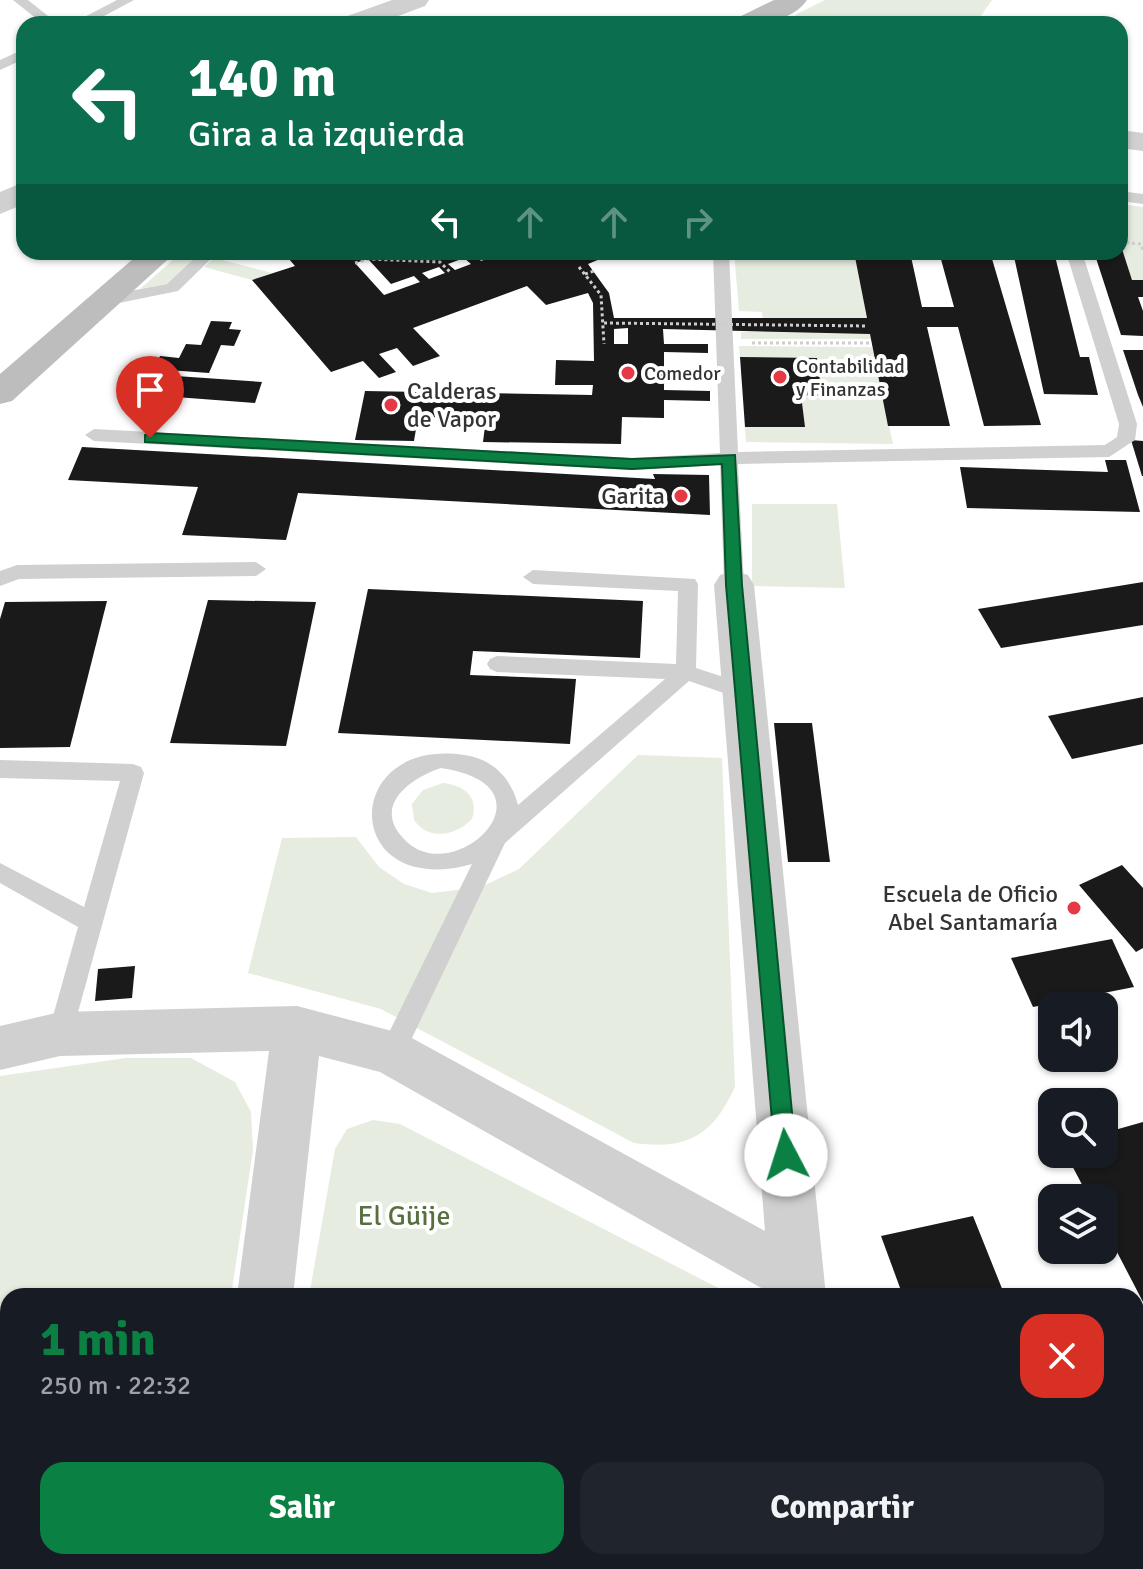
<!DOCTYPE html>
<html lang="es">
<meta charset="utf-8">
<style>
:root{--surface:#171b24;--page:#20242c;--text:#f1f3f6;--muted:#9ea1a6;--accent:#0b8043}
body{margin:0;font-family:Signika,sans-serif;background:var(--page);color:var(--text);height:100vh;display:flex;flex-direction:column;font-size:30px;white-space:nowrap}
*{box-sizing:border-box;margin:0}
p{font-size:26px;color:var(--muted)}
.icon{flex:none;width:44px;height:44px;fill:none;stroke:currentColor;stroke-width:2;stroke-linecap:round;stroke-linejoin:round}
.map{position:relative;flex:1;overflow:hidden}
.panel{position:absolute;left:0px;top:1288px;width:1144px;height:282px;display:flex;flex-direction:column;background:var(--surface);border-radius:24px 24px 0 0;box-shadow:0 2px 6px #0004}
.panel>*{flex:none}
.top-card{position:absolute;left:16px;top:16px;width:1112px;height:244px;border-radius:24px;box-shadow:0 2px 6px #0004;background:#0b6e4f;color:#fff;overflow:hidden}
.buttons{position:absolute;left:1038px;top:992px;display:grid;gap:16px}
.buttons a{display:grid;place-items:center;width:80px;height:80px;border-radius:16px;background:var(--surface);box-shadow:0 2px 6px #0004;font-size:40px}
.pin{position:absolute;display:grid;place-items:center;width:68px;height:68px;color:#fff;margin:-82px -34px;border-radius:50% 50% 50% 0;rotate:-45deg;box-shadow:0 0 8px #0007}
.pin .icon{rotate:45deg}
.me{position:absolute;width:88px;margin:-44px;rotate:355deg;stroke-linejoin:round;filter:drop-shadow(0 0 6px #0008)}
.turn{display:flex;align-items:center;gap:28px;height:168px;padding:0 40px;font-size:36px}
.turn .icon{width:104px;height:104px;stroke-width:2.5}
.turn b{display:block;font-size:56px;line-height:68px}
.lanes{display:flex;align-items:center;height:76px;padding:0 40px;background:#0003;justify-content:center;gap:40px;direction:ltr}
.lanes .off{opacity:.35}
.round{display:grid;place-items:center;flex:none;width:84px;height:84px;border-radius:24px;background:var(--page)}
.summary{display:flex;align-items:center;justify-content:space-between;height:136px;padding:0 40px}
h1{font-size:48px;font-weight:800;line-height:60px;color:var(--accent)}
.button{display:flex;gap:16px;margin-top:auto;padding:16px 40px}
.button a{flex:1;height:92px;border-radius:24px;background:var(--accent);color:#fff;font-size:32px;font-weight:800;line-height:92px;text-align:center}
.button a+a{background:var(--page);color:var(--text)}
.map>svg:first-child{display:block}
.green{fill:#e6ecdf}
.building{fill:#1a1a1a;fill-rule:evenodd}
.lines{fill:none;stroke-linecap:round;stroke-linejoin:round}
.path-far1{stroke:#cdcdcd;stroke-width:3;stroke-dasharray:3 3;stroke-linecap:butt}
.path{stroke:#cdcdcd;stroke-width:6;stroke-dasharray:5 5;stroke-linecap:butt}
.service{fill:#d0d0d0;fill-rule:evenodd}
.minor{fill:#d0d0d0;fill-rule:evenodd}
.secondary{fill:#bdbdbd;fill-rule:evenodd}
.path-bridge{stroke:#cdcdcd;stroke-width:3;stroke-dasharray:3 3;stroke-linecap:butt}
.route{fill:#0b8043;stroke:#07532c;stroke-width:2}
.poi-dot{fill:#e63946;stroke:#fff;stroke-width:3}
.labels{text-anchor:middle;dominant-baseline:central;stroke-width:8;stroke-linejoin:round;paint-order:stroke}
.far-poi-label{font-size:20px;fill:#333;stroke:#fff;text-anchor:start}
.poi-label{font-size:24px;fill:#333;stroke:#fff;text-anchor:end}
.near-park-label{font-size:28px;fill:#56703f;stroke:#fff}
</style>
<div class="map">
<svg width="1143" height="1569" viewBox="0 0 1143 1569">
<rect width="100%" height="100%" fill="#fff"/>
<!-- green -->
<g class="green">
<path d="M825,0h167l-17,24h-187l9,-10z"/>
<path d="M1120,204l23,3v73h-11l-12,-35z"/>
<path d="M182,252h19l-34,32 -27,5z"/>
<path d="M734,252h120l17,87h-130v-7l23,-1 -2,-19 -23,-1z"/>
<path d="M214,258l58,15 -20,7 -48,-13z"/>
<path d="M739,346l133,1 21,97 -147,-2 -1,-15h59l-3,-32h21l-5,-37 -77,-1z"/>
<path d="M752,504h85l8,84 -93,-2z"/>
<path d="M638,755l84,3 13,329c-23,49 -47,63 -101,56l-253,-134 -133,-36 34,-135 74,-1 23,30 25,17 28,9 49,-6 38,-18z"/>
<path d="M443,783c21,2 36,14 29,36 -16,17 -44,22 -58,1l-2,-16 11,-14z"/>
<path d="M126,1058h65l44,24 16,30 2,38 -22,146h-223v266h183l-1,7h-190v-493z"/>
<path d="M373,1120l27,4 328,169v3h-419l26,-147 12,-20z"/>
</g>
<!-- building -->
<g class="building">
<path d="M1121,246l11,34h11v17h-5l5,14v25l-22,-1 -27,-83h26z"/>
<path d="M283,252h197l-5,2 6,7 25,-9h86l8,7 -12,5 21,29 5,25h253l-13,-66h56l12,55h32l-15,-55h51l51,173 -57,1 -26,-99h-31l23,99h-62l-18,-92 -207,-5 1,15h44v9l-44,-1v38l46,1v10l-46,-1v18l-42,-1 -1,27 -138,-2 3,-24 -68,-1 -4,24 -59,-1 10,-49 227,4 1,-10h-38l1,-25 38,1 -1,-58 -5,-10 -42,12 -19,-19 -114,42 27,28 -27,10 -16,-18 -18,6 17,18 -17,6 -16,-17 -32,11 -79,-92 43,-14zM464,258l7,6 -16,6 -7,-6zM368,259l23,25 23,-8 6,6 -36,13 -29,-32zM439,267l6,6 -16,6 -7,-6zM628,328v16h-14v-15z"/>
<path d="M1013,252h41l26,105h9l9,38 -54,-1z"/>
<path d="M211,321l21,1 -3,7 12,1 -7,16 -13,-1 -12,28 -55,-4 6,-13 19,2 7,-14 15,1z"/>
<path d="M1123,350h20v57l-5,-12z"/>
<path d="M740,357l77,1 5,38 -21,-1 4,32h-60z"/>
<path d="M132,373l130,9 -7,21 -132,-10z"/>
<path d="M1131,440l12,1v35h-1z"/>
<path d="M82,447l573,32 -2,-5 56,1 1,40 -412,-22 -12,47 -104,-5 16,-48 -130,-7z"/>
<path d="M1105,460h21l14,52 -173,-4 -7,-41 148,5z"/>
<path d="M1143,582v43l-142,23 -23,-39z"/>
<path d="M368,589l275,12 -3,57 -167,-7 -3,24 106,4 -6,65 -232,-11z"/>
<path d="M208,600l108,2 -30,144 -116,-3z"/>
<path d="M107,601l-37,146 -70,1v-129l5,-17z"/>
<path d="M1143,697v47l-71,15 -24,-43z"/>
<path d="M774,723h38l18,139h-42z"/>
<path d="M1122,865l21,23v60l-7,4 -57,-67z"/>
<path d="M1112,939l22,48 -101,20 -22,-49z"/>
<path d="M135,966l-3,32 -37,3 3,-32z"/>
<path d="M1143,1122v180l-39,-75v-29h-15l-23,-44h38v-21z"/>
<path d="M973,1216l32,80h-102l-22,-60z"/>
<path d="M485,1562h89v7h-90z"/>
</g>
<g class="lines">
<!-- path-far1 -->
<g class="path-far1">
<path d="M1120,242l21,2 2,6"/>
<path d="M355,263l13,-4 72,3 10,10"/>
<path d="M579,267l22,28 3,49"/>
<path d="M585,274l9,-3"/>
<path d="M752,343h119"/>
</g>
<!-- path -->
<g class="path">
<path d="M0,1483l8,7"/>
<path d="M93,1562l8,7"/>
</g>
<!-- service -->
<g class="service">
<path d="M13,0h15l30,24h-15z"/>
<path d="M117,0h17l-45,24h-18z"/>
<path d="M24,49v10l-24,11v-10z"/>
<path d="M1120,191l23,3v10l-23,-3z"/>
<path d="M201,252h17l-40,39 -74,15 -8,-5 8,-5 63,-12z"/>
<path d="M713,252h16l9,200 367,-7 12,-8 2,-13 -53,-172h16l55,172 -2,16 -26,17 -371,7 6,121 -10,7 -10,-7 -4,-120 -88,5 -538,-29 -9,-6 9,-6 538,29 88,-5z"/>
<path d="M256,562l10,7 -10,7 -237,3 -19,7v-15l17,-6z"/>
<path d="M533,570l162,9 3,5 -2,84 55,18 3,6 -3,6 -7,2 -55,-19 -184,162 -104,218 -9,3 -9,-3 -4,-8 93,-189c-131,37 -133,-127 -8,-109 29,4 47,23 54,50l147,-126 -168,-7 -7,-3 -3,-5 3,-5 7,-3 179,8 2,-73 -145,-7 -10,-7zM441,768c120,18 16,120 -34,74 -37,-34 1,-63 34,-74z"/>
<path d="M0,760l133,4 8,3 3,6 -72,261 -3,8 -9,3 -9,-3 -3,-8 30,-107 -78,-44v-20l84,44 36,-126 -120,-3z"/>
</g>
<!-- minor -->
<g class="minor">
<path d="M392,0h37l-4,6 -48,18h-38l3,-6z"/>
<path d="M1120,130l23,3v18l-23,-3z"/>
<path d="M24,182v22l-24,10v-22z"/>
<path d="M734,571l14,4 6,10 72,711h-56v-3l-390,-221 -61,-16 -26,240h-56l32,-245 -209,5 -60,14v-44l60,-14 237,-6 95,25 18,6 355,194 -51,-646 6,-10z"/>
<path d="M202,1562h62l-1,7h-62z"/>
<path d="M791,1562h62l1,7h-62z"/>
</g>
<!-- secondary -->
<g class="secondary">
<path d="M774,0h33c-16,23 -49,24 -73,24l3,-6z"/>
<path d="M141,252h35l-164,149 -12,3v-30z"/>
</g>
<!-- path-bridge -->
<path class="path-bridge" d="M604,323l264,3"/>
</g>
<!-- route -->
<path class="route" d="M150,433l482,26 103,-4 7,130 54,570 -3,7 -7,3 -8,-3 -3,-7 -49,-570 -4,-121 -90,5 -487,-27v-7z"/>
<!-- markers -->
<g class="poi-dot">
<circle cx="628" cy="373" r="8"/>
<circle cx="780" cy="377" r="8"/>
<circle cx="391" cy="405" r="8"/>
<circle cx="681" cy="496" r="8"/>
<circle cx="1074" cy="908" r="8"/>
</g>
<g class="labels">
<!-- far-poi labels -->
<g class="far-poi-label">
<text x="796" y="366">Contabilidad<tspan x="796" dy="23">y Finanzas</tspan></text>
<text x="644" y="373">Comedor</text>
</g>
<!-- poi labels -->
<g class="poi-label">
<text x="407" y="391" text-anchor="start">Calderas<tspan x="407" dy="28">de Vapor</tspan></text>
<text x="665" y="496">Garita</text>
<text x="1058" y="894">Escuela de Oficio<tspan x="1058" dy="28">Abel Santamaría</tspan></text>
</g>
<!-- near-park labels -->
<g class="near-park-label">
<text x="404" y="1216">El Güije</text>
</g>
</g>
</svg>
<div class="buttons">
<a><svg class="icon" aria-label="sound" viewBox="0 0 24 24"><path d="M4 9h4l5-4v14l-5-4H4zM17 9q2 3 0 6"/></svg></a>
<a><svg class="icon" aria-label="search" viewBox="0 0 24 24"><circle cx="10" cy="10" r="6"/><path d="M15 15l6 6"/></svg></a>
<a><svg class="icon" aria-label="layers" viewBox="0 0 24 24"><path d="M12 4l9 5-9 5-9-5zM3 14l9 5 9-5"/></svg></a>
</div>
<div class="pin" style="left:150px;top:438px;background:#d93025"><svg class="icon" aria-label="arrive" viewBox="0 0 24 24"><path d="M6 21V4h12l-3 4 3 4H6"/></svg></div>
<svg class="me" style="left:786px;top:1155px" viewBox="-20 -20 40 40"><circle r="19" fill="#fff"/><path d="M0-13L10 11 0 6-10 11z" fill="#0b8043"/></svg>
<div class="top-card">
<div class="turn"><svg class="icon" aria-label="left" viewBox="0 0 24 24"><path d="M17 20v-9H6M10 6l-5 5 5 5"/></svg><div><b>140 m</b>Gira a la izquierda</div></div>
<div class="lanes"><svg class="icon" aria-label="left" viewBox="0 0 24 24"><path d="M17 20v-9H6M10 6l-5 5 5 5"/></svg><svg class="icon off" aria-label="ahead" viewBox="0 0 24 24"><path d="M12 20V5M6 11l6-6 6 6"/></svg><svg class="icon off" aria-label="ahead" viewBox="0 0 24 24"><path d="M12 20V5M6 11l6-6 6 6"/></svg><svg class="icon off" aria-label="right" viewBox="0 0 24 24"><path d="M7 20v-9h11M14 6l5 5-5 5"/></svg></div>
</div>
<section class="panel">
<div class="summary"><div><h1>1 min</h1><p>250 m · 22:32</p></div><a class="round" style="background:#d93025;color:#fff"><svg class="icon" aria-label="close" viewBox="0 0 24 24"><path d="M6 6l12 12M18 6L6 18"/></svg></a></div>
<div class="button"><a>Salir</a><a>Compartir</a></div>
</section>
</div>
